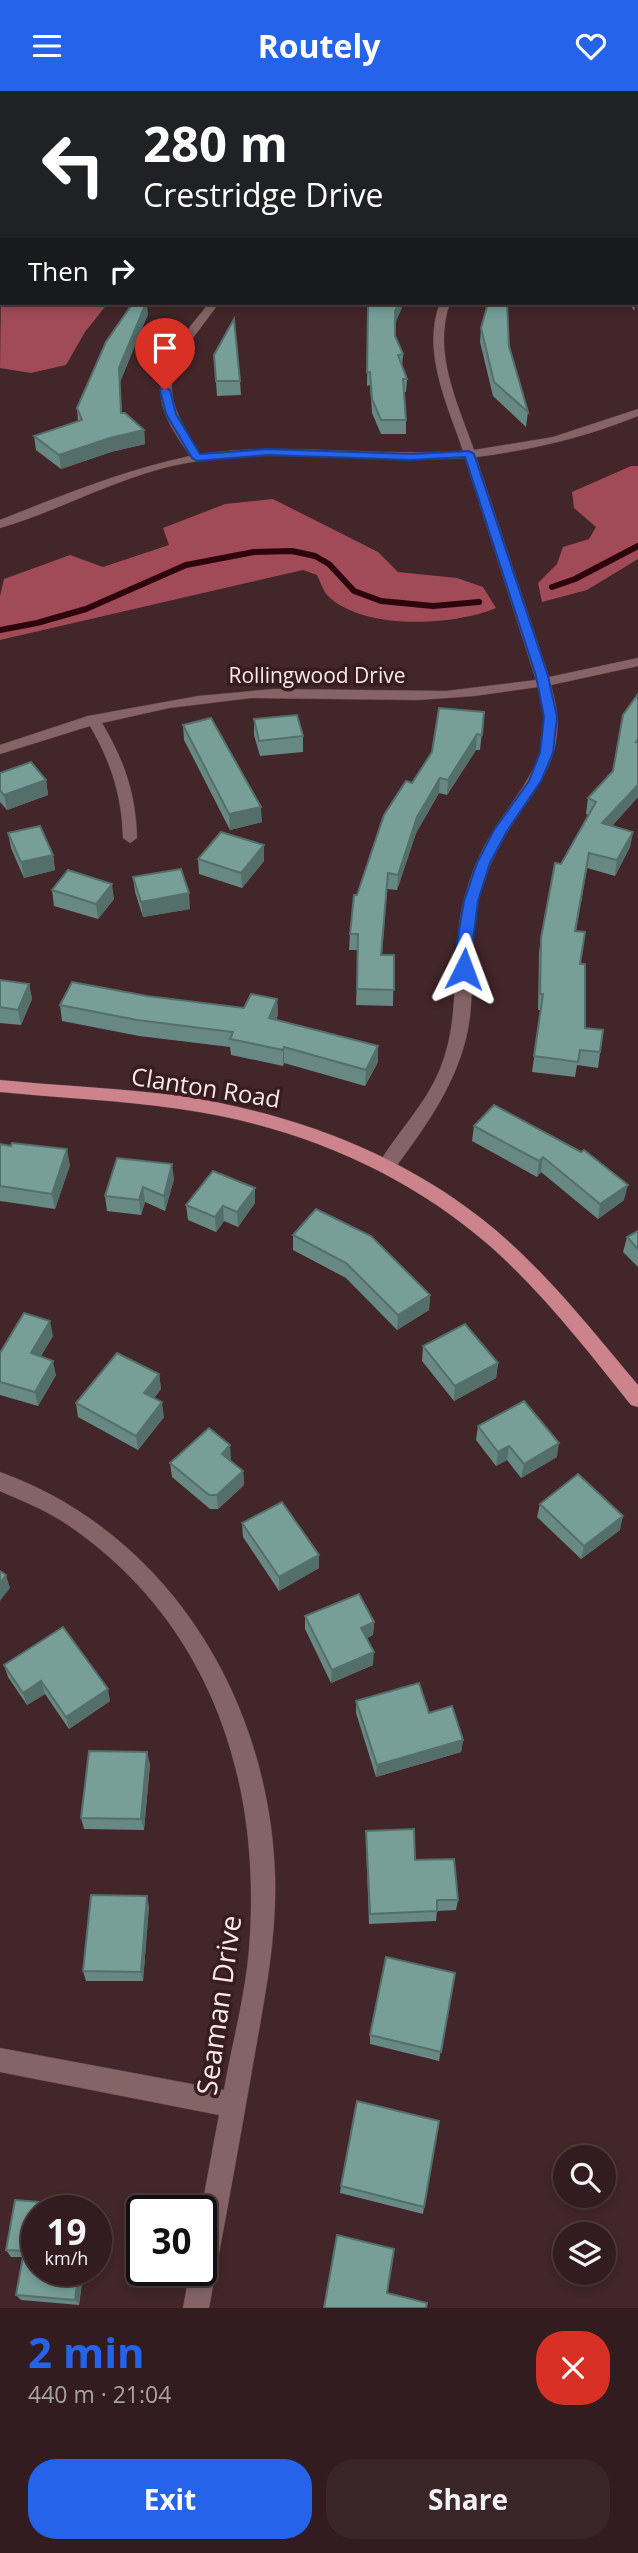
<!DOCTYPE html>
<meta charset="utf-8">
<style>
:root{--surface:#321c1f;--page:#3a2528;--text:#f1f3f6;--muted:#a8a1a4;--line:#4d3a3d;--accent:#2563eb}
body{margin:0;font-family:"Open Sans",sans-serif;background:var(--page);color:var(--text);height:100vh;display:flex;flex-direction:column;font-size:26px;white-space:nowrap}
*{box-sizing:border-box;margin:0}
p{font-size:23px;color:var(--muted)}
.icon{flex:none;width:38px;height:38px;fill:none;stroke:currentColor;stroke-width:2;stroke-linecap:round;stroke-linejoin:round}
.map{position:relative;height:2217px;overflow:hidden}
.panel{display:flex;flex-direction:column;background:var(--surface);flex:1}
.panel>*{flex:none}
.guide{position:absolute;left:0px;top:0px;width:639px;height:214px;box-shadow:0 4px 10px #0003,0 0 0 2px var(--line);background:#202124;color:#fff;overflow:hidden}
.buttons{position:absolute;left:553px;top:2054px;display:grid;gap:14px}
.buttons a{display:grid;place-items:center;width:63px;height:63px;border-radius:50%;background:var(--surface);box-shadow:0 4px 10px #0003,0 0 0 2px var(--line);font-size:35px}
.speed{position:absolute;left:21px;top:2104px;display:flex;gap:14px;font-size:35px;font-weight:700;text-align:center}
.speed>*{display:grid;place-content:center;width:91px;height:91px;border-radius:50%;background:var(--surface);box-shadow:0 4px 10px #0003,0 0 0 2px var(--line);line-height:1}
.speed small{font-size:18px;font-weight:400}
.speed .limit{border:4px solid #111;border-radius:10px;background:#fff;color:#111}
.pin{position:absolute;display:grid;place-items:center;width:60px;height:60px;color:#fff;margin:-72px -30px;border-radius:50% 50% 50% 0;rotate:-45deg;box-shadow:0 0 7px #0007}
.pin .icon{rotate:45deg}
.me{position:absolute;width:77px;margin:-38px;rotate:3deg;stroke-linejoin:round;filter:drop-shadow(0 0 5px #0008)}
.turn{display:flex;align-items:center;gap:24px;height:147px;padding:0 28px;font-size:32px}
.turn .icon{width:91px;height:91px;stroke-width:2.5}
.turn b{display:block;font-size:49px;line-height:60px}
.then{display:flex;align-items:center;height:66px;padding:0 28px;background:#0003;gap:14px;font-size:26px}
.round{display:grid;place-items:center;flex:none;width:74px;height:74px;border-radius:28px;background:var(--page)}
.summary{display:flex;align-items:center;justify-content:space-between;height:119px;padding:0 28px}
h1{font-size:42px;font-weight:700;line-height:52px;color:var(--accent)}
.primary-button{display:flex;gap:14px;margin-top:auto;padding:14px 28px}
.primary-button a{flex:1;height:80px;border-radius:28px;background:var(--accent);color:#fff;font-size:28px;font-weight:700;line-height:80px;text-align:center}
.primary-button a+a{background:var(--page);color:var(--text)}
header{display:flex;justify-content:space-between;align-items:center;height:91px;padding:0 28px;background:var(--accent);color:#fff;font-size:32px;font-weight:700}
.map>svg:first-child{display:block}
.forest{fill:#a04b57}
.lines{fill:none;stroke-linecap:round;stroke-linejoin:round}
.stream{stroke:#2d040d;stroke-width:6}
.minor-casing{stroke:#5b4246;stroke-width:1}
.major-casing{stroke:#5b4246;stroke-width:1}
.path{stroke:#a38c8e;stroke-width:2.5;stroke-dasharray:1 2.5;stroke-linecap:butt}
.minor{fill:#856467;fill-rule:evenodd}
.major{fill:#cc838c;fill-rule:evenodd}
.wall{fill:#678883}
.shaded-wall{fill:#546f6a}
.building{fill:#789e98;stroke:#546f6a;stroke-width:2}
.route{fill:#2563eb;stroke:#184099;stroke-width:2}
.labels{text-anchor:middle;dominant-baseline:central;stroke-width:7;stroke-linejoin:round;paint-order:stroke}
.far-street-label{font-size:21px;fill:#fbe8e9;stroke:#371c20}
.street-label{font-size:24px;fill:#fbe8e9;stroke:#371c20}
.near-street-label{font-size:28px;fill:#fbe8e9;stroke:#371c20}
</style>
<header><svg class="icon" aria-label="menu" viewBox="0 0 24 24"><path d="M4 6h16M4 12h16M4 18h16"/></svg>Routely<svg class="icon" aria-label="heart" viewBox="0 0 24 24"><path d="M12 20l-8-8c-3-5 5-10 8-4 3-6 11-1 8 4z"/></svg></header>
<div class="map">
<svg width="638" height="2217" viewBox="0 0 638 2217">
<rect width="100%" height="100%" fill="#422629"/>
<!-- forest -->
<g class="forest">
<path d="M2,142v70h106l-23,29 -19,33 -35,8 -31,-5z"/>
<path d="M631,375h7v93l-51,31 -45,12 -4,-19 19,-19 6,-17 26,-8 7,-12 -22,-19 -2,-16z"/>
<path d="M273,408l105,53 20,20 59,6 26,9 13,21c-42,18 -134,23 -169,-13 -4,-5 -7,-14 -10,-20l-14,-5 -303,70v-44l4,-17 66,-24 33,12 66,-22 -6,-17 62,-24z"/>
</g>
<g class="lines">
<!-- stream -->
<g class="stream">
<path d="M552,496l23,-8 63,-33"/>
<path d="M0,539l37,-7 49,-14 100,-44 68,-13 38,-1 23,5 14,8 25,27 27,10 52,5 46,-4"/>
</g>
<!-- minor casing -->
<g class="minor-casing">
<g id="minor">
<path d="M367,0h8l-9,2z"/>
<rect x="0" y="83" width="2" height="6"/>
<path d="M209,212h10c-48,66 -68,75 -19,151 87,-12 176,3 263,-3 -15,-46 -42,-99 -23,-148h10c-18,49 8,101 24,147l79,-13 85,-28v7c-52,21 -106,34 -162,41l73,220 89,-19v8l-87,19c4,16 8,31 6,47 -2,38 -30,68 -49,99 -10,17 -19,35 -25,53 -14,43 -8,88 -13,132 -7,60 -43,109 -78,156h-12l-3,-5c19,-34 48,-61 63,-98 23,-56 9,-116 25,-173 6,-22 15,-44 27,-63 19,-31 47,-61 52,-98 2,-17 -2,-32 -6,-48l-64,9 -56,4 -167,-2 -82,10 -67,15c22,37 34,71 35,115l-7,5 -7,-5c-1,-42 -12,-76 -33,-112l-90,28v-9l88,-29 110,-20 76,-7 172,2 90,-11 -71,-222c-91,6 -183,-11 -273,4 -68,11 -127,47 -192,66v-8c63,-25 124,-50 190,-64 -9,-14 -19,-27 -25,-43 -17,-43 20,-79 44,-110z"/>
<path d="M0,1381c169,61 269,228 275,403 2,64 -11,126 -22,189 -14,81 -29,163 -44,244h-26l7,-38h11v-59l18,-96 -219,-43v-24l224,42c8,-46 21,-93 25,-140 14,-171 -40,-332 -187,-429 -19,-12 -42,-21 -62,-30z"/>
</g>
</g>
<!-- major casing -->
<g class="major-casing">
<path id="major" d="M0,989c60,6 120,8 180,16 108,16 216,55 302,123 60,47 107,108 156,166v22l-7,-2c-44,-55 -88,-112 -141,-159 -87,-76 -196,-121 -310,-137 -60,-9 -120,-11 -180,-17z"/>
</g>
<!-- path -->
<g class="path">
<path d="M38,0l25,2"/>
<path d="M128,2l2,-2"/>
</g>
<!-- minor -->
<use href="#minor" class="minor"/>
<!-- major -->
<use href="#major" class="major"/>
</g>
<!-- wall -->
<g class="wall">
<path d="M86,0h31l-2,2z"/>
<path d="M630,212h6l-2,8z"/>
<path d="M368,216l27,17v12l8,18 -1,13 5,12 -1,13h-2l2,28v14h-25l-9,-21 -2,-28 -3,1z"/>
<path d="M148,223l-28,68 2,31 22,17 1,14 -34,8 -50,17 -25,-19 -2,-14 44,-15 -1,-13z"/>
<path d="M481,237l28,18 19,66 -2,15 -33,-31 -13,-54z"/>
<path d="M214,264l26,26 1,14 -24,1z"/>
<path d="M638,603v103l-26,29 21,6 -3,15 -15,29 -28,-8 -11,63 4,33 5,64 18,2 -5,38 -21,-3 -2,12 -43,-5 9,-62h-3l1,-57 2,-15 20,-74 27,-49 -2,-1 2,-16 25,-27z"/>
<path d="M484,621l-4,38h-4l-29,45 -8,-2 -23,40 -19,57 -10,-1 -5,66h12l-1,51 -37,-1 2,-55h-9l1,-16 7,-39 55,-112z"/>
<path d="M254,628l49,17v16l-43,4 -6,-21z"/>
<path d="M183,634l79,97 -32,8 -46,-90z"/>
<path d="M0,682l46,7 2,15 -41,15 -7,-8z"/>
<path d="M8,742l45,22 2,15 -31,8 -13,-30z"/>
<path d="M264,754v16l-22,27 -43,-14 -1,-15z"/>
<path d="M133,786l57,32 -47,8 -8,-25z"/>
<path d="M52,799l62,9 -16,20 -44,-13z"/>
<path d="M0,889l29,4 3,15 -11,26 -21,-2z"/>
<path d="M277,908l1,16 -2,5 102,26v16l-13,24 -81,-23 -1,3 -52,-11 -1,-8 -91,-11 -77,-15 -2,-16 184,3z"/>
<path d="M474,1035l107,26 43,48 -26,19 -57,-47 -4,5 -65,-36z"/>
<path d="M0,1053l70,21 -15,44 -55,-8z"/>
<path d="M174,1088l-9,32 -20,-9 -4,13 -34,-4 -2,-15z"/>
<path d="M255,1112l-17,24 -14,-6 -8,11 -28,-12 -2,-15z"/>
<path d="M638,1140v36l-15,-15 4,-15z"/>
<path d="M293,1144l137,60 -1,15 -32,20 -51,-52 -53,-28z"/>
<path d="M53,1245l-13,21 16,18 -18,31 -38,-11v-42z"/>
<path d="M423,1255l75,17 -2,15 -42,23 -32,-40z"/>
<path d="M159,1283l2,15 -7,9 10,19 -26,33 -60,-33 -2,-14z"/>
<path d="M478,1335l79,31 -36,21 -14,-18 -11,6 -20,-26z"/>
<path d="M231,1368l-1,1 13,11 1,14 -26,24h-8l-38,-32 -2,-14z"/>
<path d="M540,1413l80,26 -39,29 -44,-42z"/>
<path d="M242,1432l77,45 -40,23 -36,-54z"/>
<path d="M305,1525l69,6 -1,13 -6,3 6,27 -42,18 -26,-54z"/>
<path d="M4,1574l106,36 -41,28 -24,-35 -18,11 -19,-28z"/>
<path d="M356,1610l73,12 34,27 -2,12 -85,25 -20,-64z"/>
<path d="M150,1673l-6,66 -60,-1 -3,-11z"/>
<path d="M366,1740l49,29 43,40 -2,10 -19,1 -1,10 -67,3 -3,-82z"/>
<path d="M149,1815l-6,75h-57l-3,-10z"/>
<path d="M455,1882l-16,88 -69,-17v-9z"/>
<path d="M341,2095l83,21 -1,7 -83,-21z"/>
<path d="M91,2119l-12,95 -58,-5 -5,-5 7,-38h-12l-5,-7z"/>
</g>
<!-- shaded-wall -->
<g class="shaded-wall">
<path d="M146,212h1l1,11 -28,68 2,45 -3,-59z"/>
<path d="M399,212h5l-9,21v-13z"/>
<path d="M144,339l1,14 -34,8 -50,17 -2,-14 51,-17z"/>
<path d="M477,643l-1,16 -29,45 1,-15z"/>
<path d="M440,687l-1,15 -23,40 -19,57 1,-15 19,-58z"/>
<path d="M46,689l2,15 -41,15 -3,-15z"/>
<path d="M638,694v12l-38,42 2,-16z"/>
<path d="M261,716l1,15 -32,8 -1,-16z"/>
<path d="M633,741l-3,15 -15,29 2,-16z"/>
<path d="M264,754v16l-22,27 -1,-15z"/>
<path d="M53,764l2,15 -31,8 -3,-16z"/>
<path d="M112,793l2,15 -16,20 -2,-15z"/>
<path d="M189,802l1,16 -47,8 -2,-15z"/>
<path d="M29,893l3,15 -11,26 -3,-15z"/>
<path d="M277,908l1,16 -9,19v-16z"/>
<path d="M378,955v16l-13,24 1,-16z"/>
<path d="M284,956v16l-1,3v-16z"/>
<path d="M67,1058l3,16 -15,44 -3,-15z"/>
<path d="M543,1066l-2,15 -4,5 2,-16z"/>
<path d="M172,1073l2,15 -9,32 -1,-15z"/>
<path d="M628,1094l-4,15 -26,19 2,-15z"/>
<path d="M143,1096l2,15 -4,13 -2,-15z"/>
<path d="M255,1097v15l-17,24 -1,-15z"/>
<path d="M223,1115l1,15 -8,11 -1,-15z"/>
<path d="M430,1204l-1,15 -32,20 1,-15z"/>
<path d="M50,1230l3,15 -19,32 -3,-15z"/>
<path d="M53,1270l3,14 -18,31 -3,-14z"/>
<path d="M498,1272l-2,15 -42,23 1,-15z"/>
<path d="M159,1283l2,15 -15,19 -2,-15z"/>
<path d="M162,1311l2,15 -26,33 -2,-14z"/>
<path d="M559,1352l-2,14 -36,21 3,-14z"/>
<path d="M230,1354l1,14 -8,9 -1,-14z"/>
<path d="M509,1355l-2,14 -11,6 2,-14z"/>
<path d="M243,1380l1,14 -26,24 -1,-14z"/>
<path d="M623,1425l-3,14 -39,29 3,-13z"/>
<path d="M319,1464v13l-40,23v-14z"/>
<path d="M6,1484l4,13 -10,13v-18z"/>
<path d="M374,1531l-1,13 -12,6v-13z"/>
<path d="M374,1561l-1,13 -42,18 1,-13z"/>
<path d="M41,1590l4,13 -18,11 -4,-12z"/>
<path d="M108,1598l2,12 -41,28 -3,-12z"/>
<path d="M463,1649l-2,12 -85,25 1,-12z"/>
<path d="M147,1661l3,12 -6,66 -3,-11z"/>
<path d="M147,1805l2,10 -6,75 -2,-9z"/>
<path d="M79,2179h5l-5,35 -4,-5z"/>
</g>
<!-- building -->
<g class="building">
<path d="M396,0h19l3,2h-23z"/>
<path d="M638,125v74l-1,4v-75z"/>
<path d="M133,212h13l-27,65 2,45h4l19,17 -34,8 -51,17 -25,-19 48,-16 -5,-12 29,-66z"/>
<path d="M371,212h28l-4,8v25l8,18 -5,1 9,24h-4l3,41h-25l-9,-21 -2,-27h-3l1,-65z"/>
<path d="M488,212h19l2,43 19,66 -34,-30 -13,-54z"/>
<path d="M234,228l6,62h-24l-2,-26z"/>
<path d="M638,603v45l-2,3h2v43l-36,38 31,9 -16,28 -28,-7 -14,78 10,1 -5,32h5v64l18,2 -3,22 -20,-2 -2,12 -44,-6 9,-62h-3l1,-56 14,-75 6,1 35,-62 -8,-4 25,-27 10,-56z"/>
<path d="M439,617l45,4 -2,23 -5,-1 -29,46 -8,-2 -23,39 -19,58 -10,-2 -7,82h13v35l-37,-1 1,-55h-8l4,-39h3l27,-80 22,-34 6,2 20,-31z"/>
<path d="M297,624l6,21 -44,5 -5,-22z"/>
<path d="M211,627l50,89 -32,7 -46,-89z"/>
<path d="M31,671l15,18 -42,15 -4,-5v-17z"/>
<path d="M40,735l13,29 -32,7 -13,-29z"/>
<path d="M221,741l43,13 -23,28 -43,-14z"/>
<path d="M181,778l8,24 -48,9 -8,-25z"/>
<path d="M68,779l44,14 -16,20 -44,-14z"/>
<path d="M0,889l29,4 -11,26 -18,-3z"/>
<path d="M72,891l75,14 97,12 7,-14 26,5 -8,19 109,28 -12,24 -82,-23 -1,3 -53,-11 3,-7 -96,-12 -77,-15z"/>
<path d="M494,1014l87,47 3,-2 44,35 -28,19 -57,-47 -4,4 -65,-35z"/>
<path d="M12,1052l55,6 -15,45 -52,-8v-42l11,2z"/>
<path d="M117,1067l55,6 -8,32 -21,-9 -4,13 -34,-4z"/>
<path d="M213,1080l42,17 -18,24 -14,-6 -8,11 -29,-12z"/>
<path d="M316,1118l55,27 59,59 -32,20 -52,-52 -53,-28z"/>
<path d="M638,1140v18l-11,-12z"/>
<path d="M24,1222l26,8 -19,32 22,8 -18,31 -35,-10v-29z"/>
<path d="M465,1233l33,39 -43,23 -32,-40z"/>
<path d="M117,1262l42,21 -15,19 18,9 -26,34 -60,-33z"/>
<path d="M524,1310l35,42 -35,21 -15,-18 -11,6 -20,-26z"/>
<path d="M209,1337l21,17 -8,9 21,17 -26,24h-8l-39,-32z"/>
<path d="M578,1383l45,42 -39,30 -44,-42z"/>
<path d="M282,1411l37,53 -40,22 -37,-54z"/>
<path d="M0,1480l6,4 -6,8z"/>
<path d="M359,1503l15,28 -13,6 13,24 -42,18 -27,-54z"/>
<path d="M63,1536l45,62 -42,28 -25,-36 -18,12 -19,-28z"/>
<path d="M419,1592l10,30 23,-7 11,34 -86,25 -21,-64z"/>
<path d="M89,1660l58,1 -6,67 -60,-1z"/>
<path d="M414,1738l1,31 39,-1 4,41h-21v11l-67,3 -4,-83z"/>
<path d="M91,1804l56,1 -6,76 -58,-1z"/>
<path d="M386,1866l69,16 -14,79 -71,-17z"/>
<path d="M357,2010l82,20 -15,86 -83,-21z"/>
<path d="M15,2109l74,6 -1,4h-51v60h42l-4,30 -59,-5 8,-44 -18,-1z"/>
<path d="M337,2144l57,14 -7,44 40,10 -1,5h-102z"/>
</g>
<!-- route -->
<path class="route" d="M165,296l5,3 6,24 24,40 68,-5 143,5 58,-3 5,3 74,222 9,41 -4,36 -12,28 -34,50 -17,32 -12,38 -9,71h-10l-2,-3v-27l7,-41 13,-38 17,-33 35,-49 11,-28 4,-36 -8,-41 -71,-219 -54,3 -143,-5 -71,6 -5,-3 -26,-44 -6,-24z"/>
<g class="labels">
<!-- far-street labels -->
<g class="far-street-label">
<text x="317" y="584">Rollingwood Drive</text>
</g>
<!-- street labels -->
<g class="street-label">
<text transform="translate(206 996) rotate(9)">Clanton Road</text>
</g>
<!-- near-street labels -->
<g class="near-street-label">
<text transform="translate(218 1914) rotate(-82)">Seaman Drive</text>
</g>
</g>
</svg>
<div class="buttons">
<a><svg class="icon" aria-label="search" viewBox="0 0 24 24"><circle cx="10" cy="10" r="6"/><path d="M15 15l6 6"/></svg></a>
<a><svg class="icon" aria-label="layers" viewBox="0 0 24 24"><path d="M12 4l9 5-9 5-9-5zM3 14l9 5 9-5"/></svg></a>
</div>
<div class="speed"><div>19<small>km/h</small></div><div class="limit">30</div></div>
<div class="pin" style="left:165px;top:299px;background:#d93025"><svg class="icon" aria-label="arrive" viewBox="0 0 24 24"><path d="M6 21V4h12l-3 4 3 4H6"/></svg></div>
<svg class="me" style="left:464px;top:878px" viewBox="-20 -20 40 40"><path d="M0-17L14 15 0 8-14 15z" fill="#2563eb" stroke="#fff" stroke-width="4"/></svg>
<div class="guide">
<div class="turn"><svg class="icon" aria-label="left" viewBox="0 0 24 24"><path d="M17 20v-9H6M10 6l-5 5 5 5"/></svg><div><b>280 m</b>Crestridge Drive</div></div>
<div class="then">Then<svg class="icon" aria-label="right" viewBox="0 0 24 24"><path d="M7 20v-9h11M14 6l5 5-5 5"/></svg></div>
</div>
</div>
<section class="panel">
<div class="summary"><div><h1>2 min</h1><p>440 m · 21:04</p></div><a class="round" style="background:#d93025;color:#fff"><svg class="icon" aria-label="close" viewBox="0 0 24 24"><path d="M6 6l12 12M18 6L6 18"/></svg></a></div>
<div class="primary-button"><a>Exit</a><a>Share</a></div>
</section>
